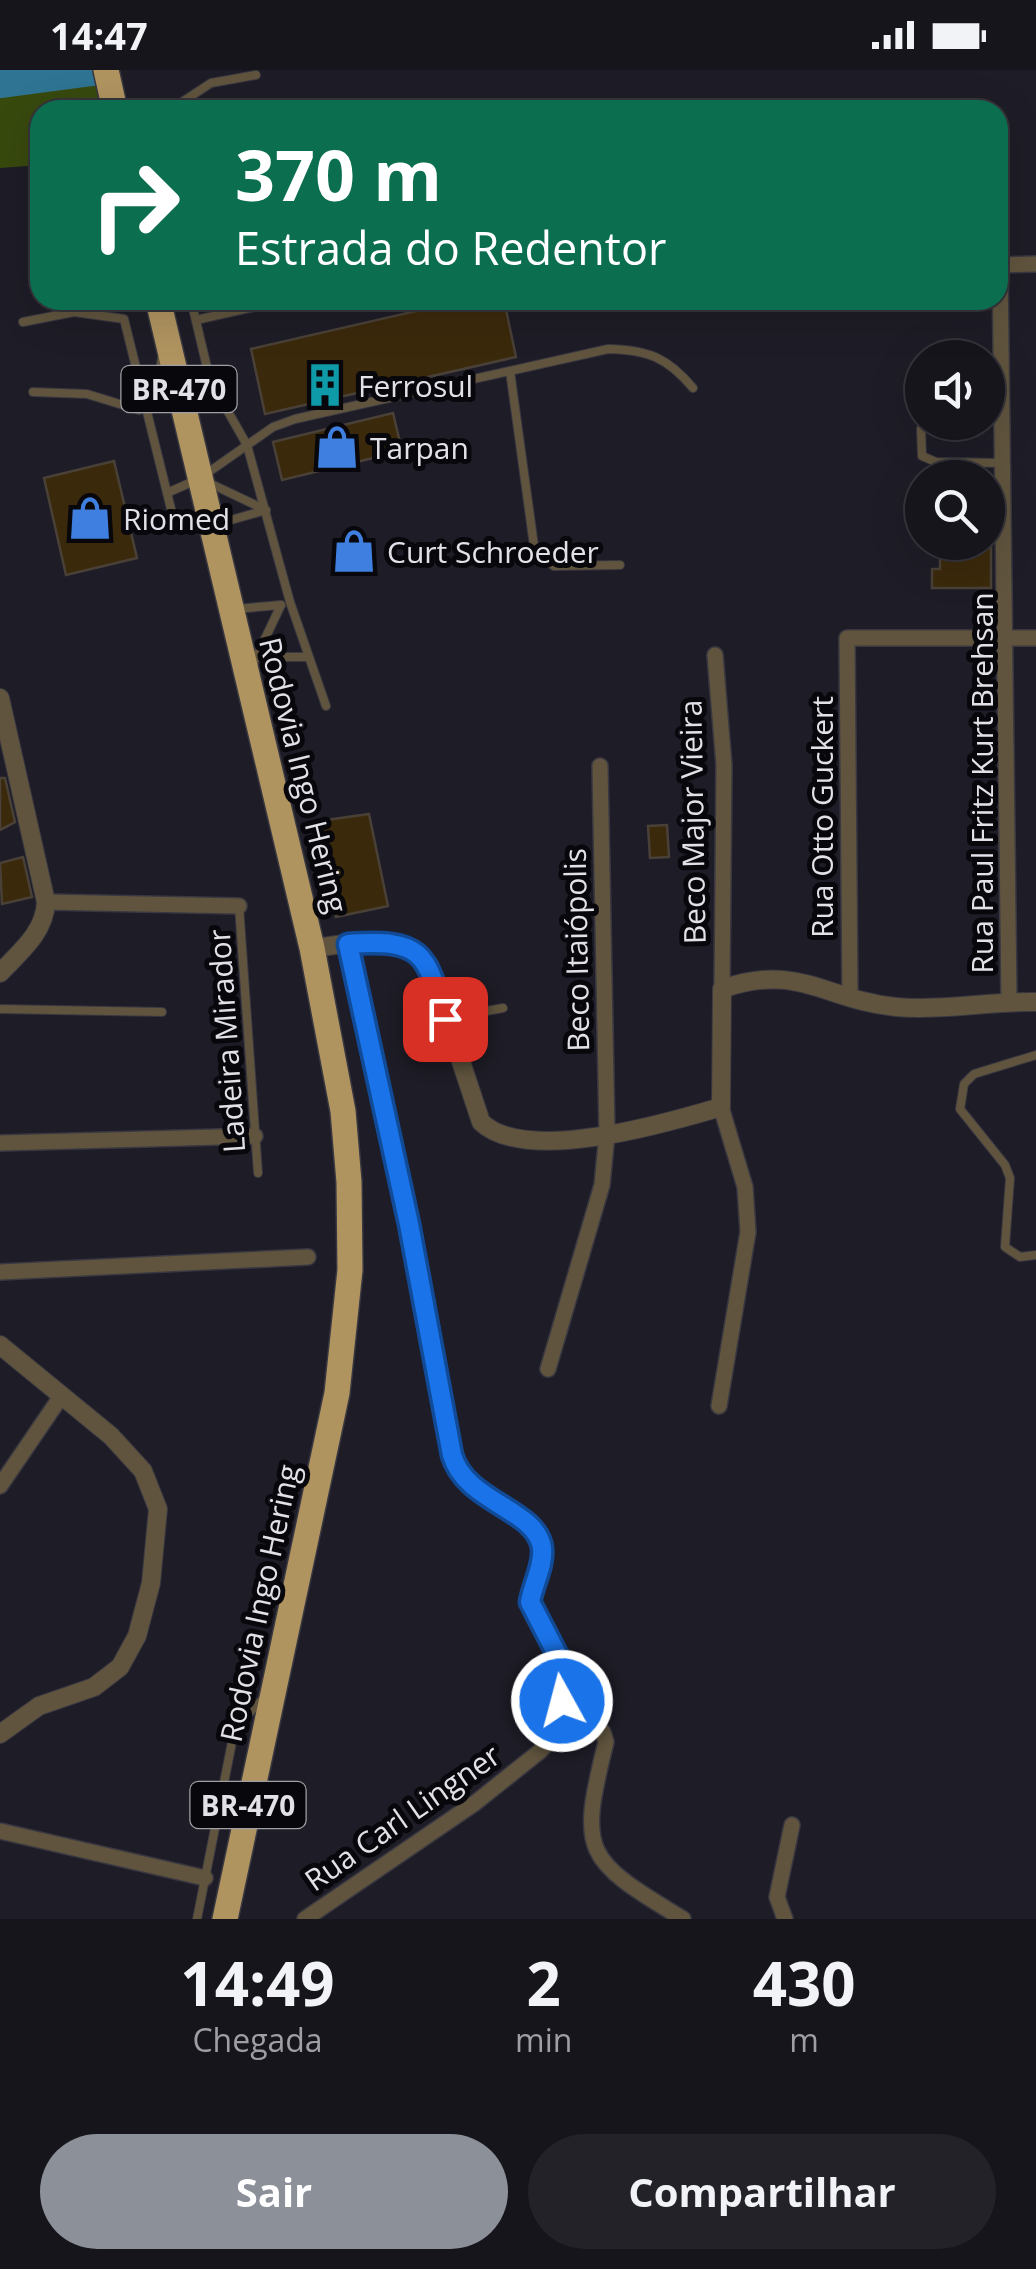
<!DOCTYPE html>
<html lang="pt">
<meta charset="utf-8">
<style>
:root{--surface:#16151c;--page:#232229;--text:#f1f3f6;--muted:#9e9fa3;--line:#35343b;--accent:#8c9099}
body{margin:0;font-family:"Open Sans",sans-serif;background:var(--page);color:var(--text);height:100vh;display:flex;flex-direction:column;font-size:38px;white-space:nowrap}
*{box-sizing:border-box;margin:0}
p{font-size:32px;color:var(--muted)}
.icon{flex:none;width:55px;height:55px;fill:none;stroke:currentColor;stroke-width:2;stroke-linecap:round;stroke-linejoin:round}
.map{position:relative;height:1849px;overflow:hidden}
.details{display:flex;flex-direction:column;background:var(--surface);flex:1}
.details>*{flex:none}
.guide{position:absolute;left:30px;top:30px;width:978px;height:210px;border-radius:30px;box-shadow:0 10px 40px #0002,0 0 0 2px var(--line);background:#0b6e4f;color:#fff;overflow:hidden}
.fabs{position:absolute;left:905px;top:270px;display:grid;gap:20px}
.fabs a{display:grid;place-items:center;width:100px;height:100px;border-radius:50%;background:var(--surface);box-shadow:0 10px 40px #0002,0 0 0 2px var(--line);font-size:50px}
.pin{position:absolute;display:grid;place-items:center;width:85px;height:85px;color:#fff;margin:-42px;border-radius:20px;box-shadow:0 5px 15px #0006}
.me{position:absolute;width:110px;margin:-55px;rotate:353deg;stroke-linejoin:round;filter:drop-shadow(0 0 8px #0008)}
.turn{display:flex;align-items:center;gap:35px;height:210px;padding:0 40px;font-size:45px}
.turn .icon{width:130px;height:130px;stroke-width:2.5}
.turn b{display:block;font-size:70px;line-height:85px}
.eta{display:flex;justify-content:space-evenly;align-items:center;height:170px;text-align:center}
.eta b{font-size:60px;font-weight:700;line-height:70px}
.button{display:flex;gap:20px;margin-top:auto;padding:20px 40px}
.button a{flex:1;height:115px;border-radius:60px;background:var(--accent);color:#fff;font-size:40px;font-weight:700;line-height:115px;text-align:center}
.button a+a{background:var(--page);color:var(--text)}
.status{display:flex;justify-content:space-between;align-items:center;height:70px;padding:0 50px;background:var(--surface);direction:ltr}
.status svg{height:28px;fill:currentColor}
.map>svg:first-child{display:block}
.forest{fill:#38490e}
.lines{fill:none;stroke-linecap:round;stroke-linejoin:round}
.river{stroke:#2f7493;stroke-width:28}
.building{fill:#3b290b;stroke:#494137;stroke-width:2.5}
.service-casing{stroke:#393841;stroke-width:10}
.minor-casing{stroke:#393841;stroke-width:18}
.tertiary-casing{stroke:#393841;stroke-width:20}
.trunk-casing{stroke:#393841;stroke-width:28}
.service{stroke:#60543e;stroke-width:8}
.minor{stroke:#60543e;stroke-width:15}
.tertiary{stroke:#60543e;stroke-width:18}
.trunk{stroke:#b09460;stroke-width:25}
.route-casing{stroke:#114b97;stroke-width:25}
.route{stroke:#1a73e8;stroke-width:18}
.labels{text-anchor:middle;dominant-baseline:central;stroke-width:10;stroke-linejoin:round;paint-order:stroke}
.shield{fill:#08070b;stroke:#a1a0a6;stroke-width:2.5}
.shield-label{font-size:28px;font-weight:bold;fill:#e2e1e8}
.poi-label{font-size:30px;fill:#e2e1e8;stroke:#08070b;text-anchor:start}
.street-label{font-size:30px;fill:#e2e1e8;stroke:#08070b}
</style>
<div class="status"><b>14:47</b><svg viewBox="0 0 49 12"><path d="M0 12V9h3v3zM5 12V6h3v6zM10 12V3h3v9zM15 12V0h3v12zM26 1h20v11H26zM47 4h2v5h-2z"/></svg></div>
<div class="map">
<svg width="1036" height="1849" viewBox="0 0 1036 1849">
<rect width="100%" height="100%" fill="#1e1c26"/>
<!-- forest -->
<path class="forest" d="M0,0h93l8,40h-61v55l-40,3z"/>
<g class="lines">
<!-- river -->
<path class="river" d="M0,14l106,-14"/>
</g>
<!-- building -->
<g class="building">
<path d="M464,230h40l12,57 -251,57 -14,-65z"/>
<path d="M393,343l9,38 -120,29 -9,-38z"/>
<path d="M114,391l23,97 -71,17 -22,-97z"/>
<path d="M940,472h51v46h-59v-19h8z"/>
<path d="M0,708h5l10,44 -15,8z"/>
<path d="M369,744l19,92 -52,11 -24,-95z"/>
<path d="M667,755l2,32 -19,1 -2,-32z"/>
<path d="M23,787l9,40 -30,7 -2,-41z"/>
</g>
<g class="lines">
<!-- service casing -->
<g class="service-casing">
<g id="service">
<path d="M170,40l41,-27 45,-8"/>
<path d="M191,230l19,80 37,65 43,157 36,104"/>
<path d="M196,250l89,-20"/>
<path d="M23,252l51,-10 50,7 49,198 10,11 27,-2 56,-16"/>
<path d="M510,301l25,182 19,13 66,-1"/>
<path d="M33,322l54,2 52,16 17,-15 7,-44"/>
<path d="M988,349l15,-8"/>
<path d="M956,352l-35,7 1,27 14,6 67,1"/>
<path d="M206,404l67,-47 22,-8 313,-70c40,1 59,8 85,39"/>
<path d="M207,412l59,28"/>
<path d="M167,423l27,-12"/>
<path d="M235,539l46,-4"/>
<path d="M257,587h51"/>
<path d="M253,594l28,-59"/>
<path d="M239,836l19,267"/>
<path d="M0,939l162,3"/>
<path d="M449,948l54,-10"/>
<path d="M1036,985l-62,19 -10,10 -4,25 45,56 5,13 -5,69 15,10 16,-2"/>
<path d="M197,1849l38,-192 27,-27"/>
</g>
</g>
<!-- minor casing -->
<g class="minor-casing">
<g id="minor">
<path d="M998,195l38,-1"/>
<path d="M1000,195l9,736"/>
<path d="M715,585l9,110 -2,224"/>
<path d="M46,832l193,4"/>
<path d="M348,874l61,280 47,245c19,31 65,35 82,68 12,23 -10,44 -8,67 1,19 24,34 29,54 6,17 1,36 7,53l37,21 3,10c-28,112 -22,117 77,177"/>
<path d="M850,926l-3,-358h189"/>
<path d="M0,1073l255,-7"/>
<path d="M0,1202l308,-15"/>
<path d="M548,1299l54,-184 5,-51 -7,-368"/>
<path d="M719,1336l29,-174 -3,-45 -24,-80"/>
<path d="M0,1416l62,-91"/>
<path d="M0,1761l205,47"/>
<path d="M305,1849l170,-116 64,-51 34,-35"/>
<path d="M785,1849l-8,-22 15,-72"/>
</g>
</g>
<!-- tertiary casing -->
<g class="tertiary-casing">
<g id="tertiary">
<path d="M0,628l46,204c-1,30 -26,50 -46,71"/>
<path d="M312,878c40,-4 89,-19 117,17l52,157c44,43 186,1 240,-15l1,-118c76,-27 103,11 174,18 46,4 94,-6 140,-5"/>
<path d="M0,1275l111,91 32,35 15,38 -7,74 -14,53 -17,31 -26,20 -55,19 -39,28"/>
</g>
</g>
<!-- trunk casing -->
<g class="trunk-casing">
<g id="trunk">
<path d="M106,0l9,40"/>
<path d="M158,230l154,648 31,163 6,71 1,88 -13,123 -112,526"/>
</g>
</g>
<!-- service -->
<use href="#service" class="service"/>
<!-- minor -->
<use href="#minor" class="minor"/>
<!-- tertiary -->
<use href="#tertiary" class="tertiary"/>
<!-- trunk -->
<use href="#trunk" class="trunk"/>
</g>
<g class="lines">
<!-- route casing -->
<g class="route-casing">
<path id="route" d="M445,949c-19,-68 -23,-80 -97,-75l61,280 43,231c14,48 85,54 90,93 2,18 -9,36 -12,54l29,56 3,43"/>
</g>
<!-- route -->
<use href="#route" class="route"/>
</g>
<!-- icons -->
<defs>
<g id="building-bare" transform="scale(3.45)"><path d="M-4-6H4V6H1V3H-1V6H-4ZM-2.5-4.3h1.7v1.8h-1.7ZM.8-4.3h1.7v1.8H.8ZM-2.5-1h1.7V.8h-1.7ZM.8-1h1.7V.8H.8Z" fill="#0f9aa8" stroke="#08070b" stroke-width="2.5" paint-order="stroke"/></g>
<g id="shop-bare" transform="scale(3.45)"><path d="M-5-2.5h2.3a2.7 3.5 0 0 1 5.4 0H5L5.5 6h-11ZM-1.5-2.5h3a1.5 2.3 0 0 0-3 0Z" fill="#3f7fe0" stroke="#08070b" stroke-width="2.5" paint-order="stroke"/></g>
</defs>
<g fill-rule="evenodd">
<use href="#building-bare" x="325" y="315"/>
<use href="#shop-bare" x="337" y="377"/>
<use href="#shop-bare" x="90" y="448"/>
<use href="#shop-bare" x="354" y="481"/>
</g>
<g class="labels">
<!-- shield labels -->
<g class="shield">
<rect x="121.5" y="296" width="115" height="46" rx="8"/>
<rect x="190.5" y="1712" width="115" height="46" rx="8"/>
</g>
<g class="shield-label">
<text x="179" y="319">BR-470</text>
<text x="248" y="1735">BR-470</text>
</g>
<!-- poi labels -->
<g class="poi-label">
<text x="358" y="315">Ferrosul</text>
<text x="370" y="377">Tarpan</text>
<text x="123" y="448">Riomed</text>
<text x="387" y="481">Curt Schroeder</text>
</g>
<!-- street labels -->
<g class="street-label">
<text transform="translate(304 705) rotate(76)">Rodovia Ingo Hering</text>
<text transform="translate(981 713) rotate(-90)">Rua Paul Fritz Kurt Brehsan</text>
<text transform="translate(821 747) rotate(-90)">Rua Otto Guckert</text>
<text transform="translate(692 752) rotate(-91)">Beco Major Vieira</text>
<text transform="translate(576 880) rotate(-91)">Beco Itaiópolis</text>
<text transform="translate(226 971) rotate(-94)">Ladeira Mirador</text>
<text transform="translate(259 1533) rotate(-78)">Rodovia Ingo Hering</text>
<text transform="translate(402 1747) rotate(-35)">Rua Carl Lingner</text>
</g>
</g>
</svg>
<div class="fabs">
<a><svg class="icon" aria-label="sound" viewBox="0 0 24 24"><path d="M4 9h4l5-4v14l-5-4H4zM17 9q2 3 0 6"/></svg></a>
<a><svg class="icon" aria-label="search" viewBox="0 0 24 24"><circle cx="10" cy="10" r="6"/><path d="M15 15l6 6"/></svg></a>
</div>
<div class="pin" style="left:445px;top:949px;background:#d93025"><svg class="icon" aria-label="arrive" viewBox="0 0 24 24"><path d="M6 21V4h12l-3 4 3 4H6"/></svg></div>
<svg class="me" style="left:562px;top:1631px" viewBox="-20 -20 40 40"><circle r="17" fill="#1a73e8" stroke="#fff" stroke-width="3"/><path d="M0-11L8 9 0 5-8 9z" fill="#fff"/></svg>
<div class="guide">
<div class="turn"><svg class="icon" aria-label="right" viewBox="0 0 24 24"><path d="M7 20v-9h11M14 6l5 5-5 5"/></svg><div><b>370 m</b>Estrada do Redentor</div></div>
</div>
</div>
<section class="details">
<div class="eta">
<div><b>14:49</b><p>Chegada</p></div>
<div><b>2</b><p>min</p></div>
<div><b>430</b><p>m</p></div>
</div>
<div class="button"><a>Sair</a><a>Compartilhar</a></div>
</section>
